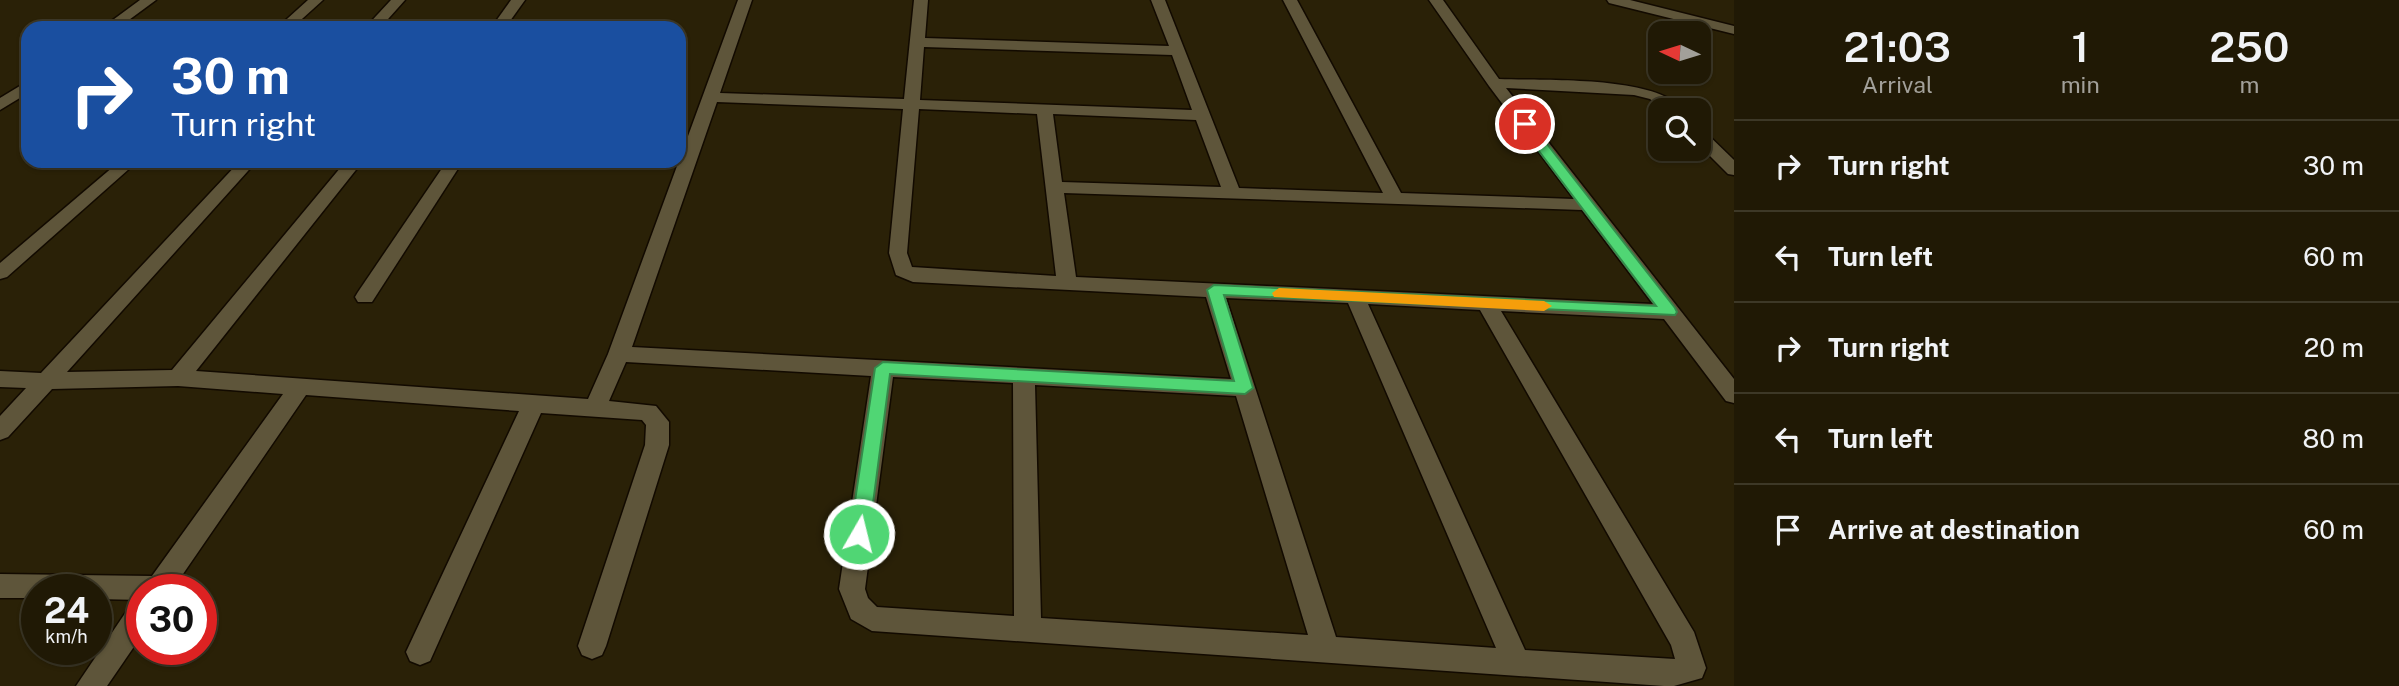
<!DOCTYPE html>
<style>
:root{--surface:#201905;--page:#2d2613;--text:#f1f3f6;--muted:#a2a09a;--line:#3d3827}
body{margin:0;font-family:"Public Sans",sans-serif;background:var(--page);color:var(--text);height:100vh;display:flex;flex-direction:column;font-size:26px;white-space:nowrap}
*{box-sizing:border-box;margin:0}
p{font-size:23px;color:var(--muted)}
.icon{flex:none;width:38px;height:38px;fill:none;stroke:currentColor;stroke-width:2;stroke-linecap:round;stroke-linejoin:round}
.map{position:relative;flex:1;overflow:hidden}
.drawer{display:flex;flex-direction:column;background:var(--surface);width:665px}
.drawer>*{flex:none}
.guide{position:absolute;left:21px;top:21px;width:665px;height:147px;border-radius:21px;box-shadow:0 2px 5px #0004,0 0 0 2px var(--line);background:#1a4fa0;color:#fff;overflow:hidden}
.needle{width:46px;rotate:274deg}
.fabs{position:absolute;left:1648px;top:21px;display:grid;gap:14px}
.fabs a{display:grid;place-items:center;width:63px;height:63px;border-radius:14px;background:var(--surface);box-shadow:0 2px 5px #0004,0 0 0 2px var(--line);font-size:35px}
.speed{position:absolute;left:21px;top:574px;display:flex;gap:14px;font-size:35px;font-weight:700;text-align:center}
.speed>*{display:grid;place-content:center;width:91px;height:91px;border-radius:50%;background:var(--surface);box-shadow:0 2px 5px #0004,0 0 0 2px var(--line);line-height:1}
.speed small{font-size:18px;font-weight:400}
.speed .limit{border:10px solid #d22;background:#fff;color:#111}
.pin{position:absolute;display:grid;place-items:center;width:60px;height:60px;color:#fff;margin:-30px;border:4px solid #fff;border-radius:50%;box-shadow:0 2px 7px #0007}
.me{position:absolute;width:77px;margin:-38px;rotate:8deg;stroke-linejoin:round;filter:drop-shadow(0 0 5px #0008)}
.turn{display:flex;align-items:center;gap:24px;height:147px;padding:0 35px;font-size:32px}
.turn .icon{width:91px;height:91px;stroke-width:2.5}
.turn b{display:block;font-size:49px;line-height:60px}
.eta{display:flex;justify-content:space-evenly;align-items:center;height:119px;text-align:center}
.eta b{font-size:42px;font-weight:600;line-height:49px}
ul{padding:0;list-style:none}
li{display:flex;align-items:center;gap:21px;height:91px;padding:0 35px;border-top:2px solid var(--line)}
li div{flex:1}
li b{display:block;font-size:26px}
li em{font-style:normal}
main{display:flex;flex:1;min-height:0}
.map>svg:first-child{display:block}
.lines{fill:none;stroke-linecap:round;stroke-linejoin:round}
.minor-casing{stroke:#120a00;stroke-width:3}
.minor{fill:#5e553a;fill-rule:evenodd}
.route{fill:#50d674;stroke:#348b4b;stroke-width:2}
.slow{fill:#f59e0b}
</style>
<main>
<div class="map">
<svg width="1734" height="686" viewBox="0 0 1734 686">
<rect width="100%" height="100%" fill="#2a2107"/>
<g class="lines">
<!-- minor casing -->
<g class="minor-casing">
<g id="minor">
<path d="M140,0h16l-38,28h-16z"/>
<path d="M308,0h15l-31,28h-15z"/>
<path d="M391,0h14l-25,28h-15z"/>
<path d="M511,0h14l-20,28h-14z"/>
<path d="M738,0h14l-32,93 184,6 10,-99h14l-3,38 244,8 -18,-46h14l74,188 144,5 -100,-193h14l104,193 173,6 -85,-113 -60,-86h14l56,79c43,2 158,-4 184,31h-18l-15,-11 -16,-4 -128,-7 228,291v24l-8,-2 -62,-82 -163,-8 193,321 12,36 -4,10 -28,8h-10l-792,-55 -21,-12 -12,-30 32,-213 -245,-14 -17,39 47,5 13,16v23l-63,201 -4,9 -10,4 -10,-4 -4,-9 67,-201 1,-20 -4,-5 -101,-7 -111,248 -10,4 -10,-4 -4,-9 113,-241 -213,-16 -134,195h-30v10l-46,-1v-9h-59v8h-37v-24l152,2 131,-182 -105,-8 -126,3 -44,48 -8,3v-24l26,-28 -26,-1v-16l41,2 199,-212h17l-190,211 105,-2 174,-209h17l-167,210 392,28 20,-45zM924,47l248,8 20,55 -272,-10zM717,102l186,7 -14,144 7,22 17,7 293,15 25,82 -599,-32zM919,109l118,5 19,162 -144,-9 -5,-14zM1053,114l143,6 25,67 -159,-5zM1064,193l518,17 71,94 -577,-27zM1226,298l122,5 148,345 -160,-11zM1368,304l112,6 191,335 4,14 -150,-9zM893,377l120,6 1,233 -137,-9 -9,-9 -3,-9zM1035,385l201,11 72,239 -267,-17z"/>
<path d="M1607,0h23l104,26v8l-125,-31z"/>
<path d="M28,81v12l-28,17v-12z"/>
<path d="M1699,130l6,2 29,28v15l-6,-1 -29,-29z"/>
<path d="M120,161h18l-131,116 -7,2v-16z"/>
<path d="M447,161h16l-91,141h-14l-3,-5 3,-5z"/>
<path d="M142,600v35l-35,51h-31l56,-83z"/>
</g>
</g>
<!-- minor -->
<use href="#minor" class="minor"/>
</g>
<!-- route -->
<path class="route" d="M1525,120l4,1 146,187 2,4 -2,3 -451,-20 29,93 -8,6 -355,-20 -21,160 -3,6 -7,2 -6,-2 -3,-6 25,-166 8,-6 351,19 -27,-91 7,-5 442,21 -136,-180 -2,-2z"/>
<!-- slow -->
<path class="slow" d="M1279,288l265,13 8,5 -8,5 -270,-14 -2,-4z"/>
</svg>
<div class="fabs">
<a><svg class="needle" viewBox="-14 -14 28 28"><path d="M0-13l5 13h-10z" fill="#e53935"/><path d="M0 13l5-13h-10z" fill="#a2a09a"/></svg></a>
<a><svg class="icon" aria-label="search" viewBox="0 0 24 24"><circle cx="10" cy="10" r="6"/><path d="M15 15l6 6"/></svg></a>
</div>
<div class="speed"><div>24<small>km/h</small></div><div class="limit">30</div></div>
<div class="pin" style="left:1525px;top:124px;background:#d93025"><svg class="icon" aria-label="arrive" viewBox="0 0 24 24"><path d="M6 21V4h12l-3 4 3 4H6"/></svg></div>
<svg class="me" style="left:859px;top:534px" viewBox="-20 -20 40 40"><circle r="17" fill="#50d674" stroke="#fff" stroke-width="3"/><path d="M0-11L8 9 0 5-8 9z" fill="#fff"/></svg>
<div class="guide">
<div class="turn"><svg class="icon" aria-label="right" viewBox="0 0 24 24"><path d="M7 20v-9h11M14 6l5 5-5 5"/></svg><div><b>30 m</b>Turn right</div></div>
</div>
</div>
<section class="drawer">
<div class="eta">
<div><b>21:03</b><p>Arrival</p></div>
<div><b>1</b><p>min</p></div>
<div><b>250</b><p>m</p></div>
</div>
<ul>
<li><svg class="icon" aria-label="right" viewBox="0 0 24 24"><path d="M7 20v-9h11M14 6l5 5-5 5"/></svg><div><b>Turn right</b></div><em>30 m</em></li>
<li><svg class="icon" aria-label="left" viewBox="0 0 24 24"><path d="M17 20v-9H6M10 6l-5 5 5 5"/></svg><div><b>Turn left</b></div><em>60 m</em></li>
<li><svg class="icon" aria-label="right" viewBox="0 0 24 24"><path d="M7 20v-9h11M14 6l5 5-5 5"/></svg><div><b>Turn right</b></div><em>20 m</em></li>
<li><svg class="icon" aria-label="left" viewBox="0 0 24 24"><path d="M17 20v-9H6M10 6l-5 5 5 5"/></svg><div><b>Turn left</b></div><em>80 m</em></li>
<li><svg class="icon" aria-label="arrive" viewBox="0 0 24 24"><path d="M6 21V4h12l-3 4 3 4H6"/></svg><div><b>Arrive at destination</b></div><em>60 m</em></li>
</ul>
</section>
</main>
